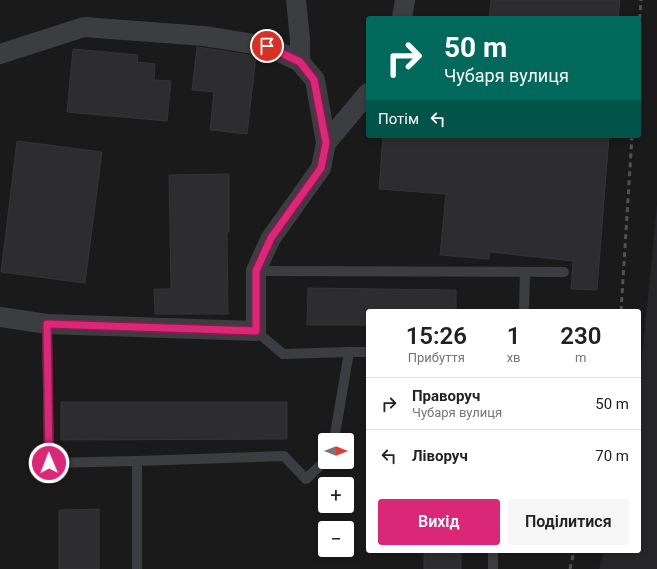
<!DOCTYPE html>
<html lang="uk">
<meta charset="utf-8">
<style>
:root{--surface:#fff;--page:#f6f6f6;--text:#222;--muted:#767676;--line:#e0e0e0;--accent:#db2777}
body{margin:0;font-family:Roboto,sans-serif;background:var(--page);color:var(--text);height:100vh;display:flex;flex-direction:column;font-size:15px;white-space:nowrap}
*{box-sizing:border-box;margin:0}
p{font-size:13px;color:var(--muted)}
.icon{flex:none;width:22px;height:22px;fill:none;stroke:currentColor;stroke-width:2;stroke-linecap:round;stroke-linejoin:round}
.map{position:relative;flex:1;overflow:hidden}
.details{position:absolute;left:366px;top:309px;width:275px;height:244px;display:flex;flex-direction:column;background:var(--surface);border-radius:4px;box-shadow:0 2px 6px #0003}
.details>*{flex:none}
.hud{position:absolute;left:366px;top:16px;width:275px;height:122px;border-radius:4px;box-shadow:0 2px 6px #0003;background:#00695c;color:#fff;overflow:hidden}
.needle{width:26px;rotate:90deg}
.tools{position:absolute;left:318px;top:433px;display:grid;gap:8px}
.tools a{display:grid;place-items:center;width:36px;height:36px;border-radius:4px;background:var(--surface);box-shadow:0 2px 6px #0003;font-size:20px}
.pin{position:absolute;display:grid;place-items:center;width:34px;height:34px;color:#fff;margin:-17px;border:2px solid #fff;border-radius:50%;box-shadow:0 1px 4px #0007}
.me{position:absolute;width:44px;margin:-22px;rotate:359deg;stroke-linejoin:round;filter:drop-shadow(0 0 3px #0008)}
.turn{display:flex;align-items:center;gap:14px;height:84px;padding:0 12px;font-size:18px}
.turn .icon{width:52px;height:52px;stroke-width:2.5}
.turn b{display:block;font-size:28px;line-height:34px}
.then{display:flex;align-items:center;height:38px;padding:0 12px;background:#0003;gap:8px;font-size:15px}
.eta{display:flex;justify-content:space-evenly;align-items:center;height:68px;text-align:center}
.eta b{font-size:24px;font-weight:600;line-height:28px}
.primary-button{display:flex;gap:8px;margin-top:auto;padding:8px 12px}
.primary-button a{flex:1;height:46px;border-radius:4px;background:var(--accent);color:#fff;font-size:16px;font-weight:600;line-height:46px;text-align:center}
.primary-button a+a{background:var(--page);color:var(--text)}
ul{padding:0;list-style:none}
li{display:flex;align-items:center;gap:12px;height:52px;padding:0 12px;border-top:1px solid var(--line)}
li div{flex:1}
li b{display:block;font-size:15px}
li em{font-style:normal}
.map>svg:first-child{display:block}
.built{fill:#262628}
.building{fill:#2d2d2f;stroke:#343437}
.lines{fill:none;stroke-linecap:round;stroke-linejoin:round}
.service{stroke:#3b3d40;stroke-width:10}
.minor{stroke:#3b3d40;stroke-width:20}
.rail{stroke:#4e5155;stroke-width:3;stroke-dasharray:5 4;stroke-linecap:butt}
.route-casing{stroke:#8e194d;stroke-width:10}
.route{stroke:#db2777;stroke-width:7}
</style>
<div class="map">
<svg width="657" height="569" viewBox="0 0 657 569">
<rect width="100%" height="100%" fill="#1a1a1b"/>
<!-- built -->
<path class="built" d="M657,205v364h-58l5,-18h35v-163z"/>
<!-- building -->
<g class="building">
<path d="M491,0h129l-2,18h-129z"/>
<path d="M197,47l59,9 -9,78 -37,-4 4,-38 -22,-2z"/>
<path d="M73,49l65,6 -1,7 18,2 -1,16 17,1 -4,40 -100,-9z"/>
<path d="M383,136h226l-12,154 -26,-1 2,-28 -83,-9 -1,7 -49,-4 6,-61 -67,-5z"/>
<path d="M17,141l85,11 -17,131 -84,-11z"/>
<path d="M229,174v58h-2l1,82h-73l-1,-25h17l-2,-114z"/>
<path d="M308,288l148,2v21h-88v14h-61z"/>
<path d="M61,402h226v37l-226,1z"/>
<path d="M99,509v60h-40v-59z"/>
<rect x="424" y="551" width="37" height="18"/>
</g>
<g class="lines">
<!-- service -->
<g class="service">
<path d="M256,271l308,1"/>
<path d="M524,311l1,-39"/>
<path d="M47,324l2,139 88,-2"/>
<path d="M256,331l27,23 66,-2"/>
<path d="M334,440l15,-88h19"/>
<path d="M137,569v-108l147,-5 22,23 19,-18"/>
<path d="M493,569v-18"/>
</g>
<!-- minor -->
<g class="minor">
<path d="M296,0l4,39v23"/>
<path d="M402,18l3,-18"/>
<path d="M0,54l84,-27 120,9 63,10 33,16 15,18 11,63"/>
<path d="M0,317l47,7 209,7v-60l7,-16 8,-17 50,-70 5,-25 42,-50"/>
</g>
<!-- rail -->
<g class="rail">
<path d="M639,28l2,-28"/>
<path d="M621,311l11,-175"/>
<path d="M570,569l4,-18"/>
</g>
</g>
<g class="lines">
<!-- route casing -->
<g class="route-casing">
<path id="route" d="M49,463l-2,-139 209,7v-60l15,-33 50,-70 5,-25 -12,-63 -14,-18 -33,-16"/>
</g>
<!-- route -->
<use href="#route" class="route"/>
</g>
</svg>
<div class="tools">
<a><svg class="needle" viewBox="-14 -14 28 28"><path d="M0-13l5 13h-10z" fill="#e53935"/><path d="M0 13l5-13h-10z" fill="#767676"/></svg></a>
<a>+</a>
<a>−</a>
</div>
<div class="pin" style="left:267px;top:46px;background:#d93025"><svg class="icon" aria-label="arrive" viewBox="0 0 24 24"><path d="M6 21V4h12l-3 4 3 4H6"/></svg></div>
<svg class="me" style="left:49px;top:463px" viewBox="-20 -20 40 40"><circle r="17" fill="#db2777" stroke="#fff" stroke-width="3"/><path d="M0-11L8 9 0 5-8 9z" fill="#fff"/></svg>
<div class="hud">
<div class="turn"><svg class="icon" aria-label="right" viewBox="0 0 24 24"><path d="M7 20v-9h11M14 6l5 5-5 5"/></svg><div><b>50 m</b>Чубаря вулиця</div></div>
<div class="then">Потім<svg class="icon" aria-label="left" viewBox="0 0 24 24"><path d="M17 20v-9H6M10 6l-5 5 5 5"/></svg></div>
</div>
<section class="details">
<div class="eta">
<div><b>15:26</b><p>Прибуття</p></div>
<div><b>1</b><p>хв</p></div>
<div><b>230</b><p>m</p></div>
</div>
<ul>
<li><svg class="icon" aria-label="right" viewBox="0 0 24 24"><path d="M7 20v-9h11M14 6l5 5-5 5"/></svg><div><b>Праворуч</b><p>Чубаря вулиця</p></div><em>50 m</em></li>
<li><svg class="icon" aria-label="left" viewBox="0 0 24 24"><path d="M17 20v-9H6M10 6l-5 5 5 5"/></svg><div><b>Ліворуч</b></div><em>70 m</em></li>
</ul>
<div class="primary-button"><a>Вихід</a><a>Поділитися</a></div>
</section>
</div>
